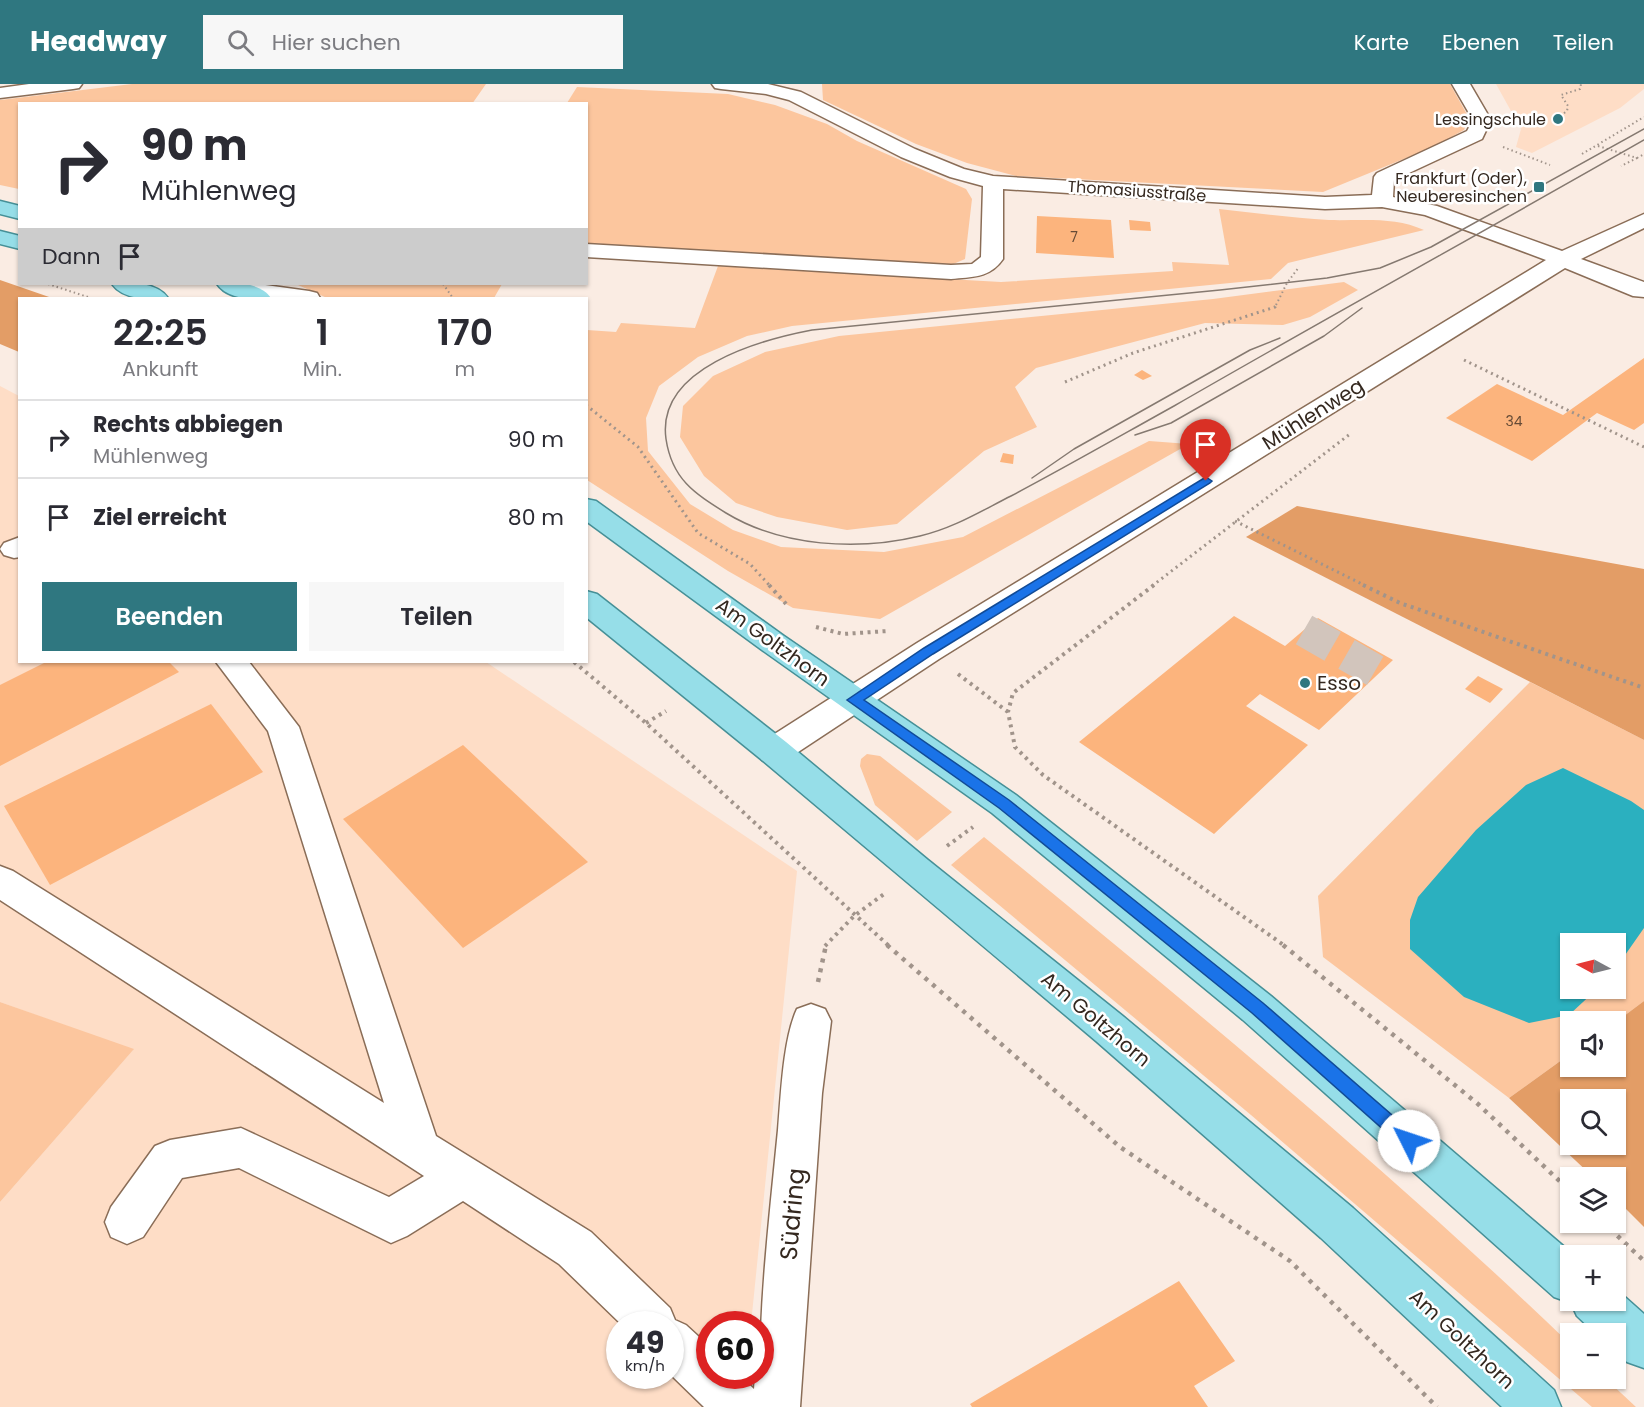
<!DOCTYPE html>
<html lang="de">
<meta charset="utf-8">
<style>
:root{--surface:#fff;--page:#f7f7f7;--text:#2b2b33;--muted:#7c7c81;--line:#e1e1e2;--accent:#2f7780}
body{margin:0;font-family:Poppins,sans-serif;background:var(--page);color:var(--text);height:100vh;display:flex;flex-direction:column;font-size:22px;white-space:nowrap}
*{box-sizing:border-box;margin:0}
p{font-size:20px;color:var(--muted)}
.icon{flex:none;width:33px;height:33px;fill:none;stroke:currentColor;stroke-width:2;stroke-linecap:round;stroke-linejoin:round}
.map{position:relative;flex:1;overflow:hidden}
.details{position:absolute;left:18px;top:213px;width:570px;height:366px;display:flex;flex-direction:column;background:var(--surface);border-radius:0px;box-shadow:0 2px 4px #0004}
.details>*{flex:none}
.hud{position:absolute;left:18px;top:18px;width:570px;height:183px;border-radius:0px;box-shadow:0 2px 4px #0004;background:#fff;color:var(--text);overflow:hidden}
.needle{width:39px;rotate:277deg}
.fabs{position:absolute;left:1560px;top:849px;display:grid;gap:12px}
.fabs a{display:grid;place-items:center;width:66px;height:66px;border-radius:0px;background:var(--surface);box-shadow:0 2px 4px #0004;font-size:30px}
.speed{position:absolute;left:606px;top:1227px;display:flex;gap:12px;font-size:30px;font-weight:700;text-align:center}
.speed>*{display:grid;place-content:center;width:78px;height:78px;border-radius:50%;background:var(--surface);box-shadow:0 2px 4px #0004;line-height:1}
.speed small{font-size:15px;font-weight:400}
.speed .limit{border:9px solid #d22;background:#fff;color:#111}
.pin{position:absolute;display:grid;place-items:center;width:51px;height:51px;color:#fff;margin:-62px -26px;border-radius:50% 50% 50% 0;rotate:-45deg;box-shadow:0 0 6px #0007}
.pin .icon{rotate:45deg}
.me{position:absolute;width:66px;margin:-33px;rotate:311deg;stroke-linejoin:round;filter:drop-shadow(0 0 4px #0008)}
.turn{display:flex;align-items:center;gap:21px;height:126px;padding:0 24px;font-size:27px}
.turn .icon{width:78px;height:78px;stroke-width:2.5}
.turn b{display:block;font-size:42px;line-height:51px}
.then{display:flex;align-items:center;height:57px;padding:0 24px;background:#0003;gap:12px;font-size:22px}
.eta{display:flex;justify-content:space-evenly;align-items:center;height:102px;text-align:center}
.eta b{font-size:36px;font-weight:600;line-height:42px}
.action{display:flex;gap:12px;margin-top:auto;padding:12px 24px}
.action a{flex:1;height:69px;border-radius:0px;background:var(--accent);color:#fff;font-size:24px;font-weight:600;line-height:69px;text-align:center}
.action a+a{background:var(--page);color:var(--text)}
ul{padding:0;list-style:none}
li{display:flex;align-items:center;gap:18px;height:78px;padding:0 24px;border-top:2px solid var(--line)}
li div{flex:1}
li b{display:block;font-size:22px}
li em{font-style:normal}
header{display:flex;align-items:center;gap:36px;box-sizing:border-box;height:84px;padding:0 30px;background:var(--accent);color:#fff}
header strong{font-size:28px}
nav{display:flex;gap:33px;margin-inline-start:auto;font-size:21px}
.search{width:420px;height:54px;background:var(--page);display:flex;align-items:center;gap:15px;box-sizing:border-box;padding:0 21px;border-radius:0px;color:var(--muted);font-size:22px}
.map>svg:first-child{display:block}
.built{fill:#feddc6;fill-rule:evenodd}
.green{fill:#fcc69e;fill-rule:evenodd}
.forest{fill:#e39d66;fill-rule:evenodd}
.water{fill:#2bb0bf}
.building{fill:#fcb47d}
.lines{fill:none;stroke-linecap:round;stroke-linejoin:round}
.minor-tunnel{stroke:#d2c5bc;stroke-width:33;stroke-dasharray:33 16;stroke-linecap:butt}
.minor-casing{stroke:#8a6d57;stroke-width:3}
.major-casing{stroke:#469097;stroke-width:3}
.path-far3{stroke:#a1948b;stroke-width:2;stroke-dasharray:1.5 3;stroke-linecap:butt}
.path-far2{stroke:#a1948b;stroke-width:3;stroke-dasharray:2 4;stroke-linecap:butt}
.path-far1{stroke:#a1948b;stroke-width:4;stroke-dasharray:3 4.5;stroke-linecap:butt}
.path{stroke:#a1948b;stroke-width:4.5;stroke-dasharray:4 6;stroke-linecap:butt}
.minor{fill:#fff;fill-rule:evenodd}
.major{fill:#96dee8;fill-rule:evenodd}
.tram{stroke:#857970;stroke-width:1.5}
.route{fill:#1a73e8;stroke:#114b97;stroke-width:1.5}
.poi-dot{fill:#2f7780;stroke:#fff;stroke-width:2}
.labels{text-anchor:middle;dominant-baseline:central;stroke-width:5;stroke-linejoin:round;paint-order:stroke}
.far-number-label{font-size:14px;fill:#664b36}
.far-poi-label{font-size:16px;fill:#34281f;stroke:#fff;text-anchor:end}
.far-street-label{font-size:16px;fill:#34281f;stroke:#fff}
.street-label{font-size:20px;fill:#34281f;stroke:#fff}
.poi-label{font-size:20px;fill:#34281f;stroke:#fff;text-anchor:start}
.near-street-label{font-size:24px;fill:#34281f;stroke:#fff}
</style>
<header>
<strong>Headway</strong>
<div class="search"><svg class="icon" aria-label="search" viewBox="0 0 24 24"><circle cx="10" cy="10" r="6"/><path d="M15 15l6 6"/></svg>Hier suchen</div>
<nav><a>Karte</a><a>Ebenen</a><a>Teilen</a></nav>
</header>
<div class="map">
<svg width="1644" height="1323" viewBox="0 0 1644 1323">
<rect width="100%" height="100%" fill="#faece3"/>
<!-- built -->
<g class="built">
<path d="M1496,0h148v5l-24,19 -88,45 -16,-6 5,-18z"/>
<path d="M0,302l19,10 1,266h466l311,209 -46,453h-41v52h36l-3,31h-743v-205l133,-152 -133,-48zM620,1240h50v52h-50z"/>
</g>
<!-- green -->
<g class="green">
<path d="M132,0h354l-14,20h-452l-1,85 -19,-4v-85z"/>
<path d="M822,0h628l19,34 -5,12 -31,17 -110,45 -307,-16 -49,-13 -51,-19 -93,-44z"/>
<path d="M577,3l151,7 47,11 52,19 30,17 109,48 6,10 -7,60 -14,6 -364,-22 -1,-139 -19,-1z"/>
<path d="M1219,125c36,4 73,9 110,11 32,1 65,-4 95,10l-136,33 -17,16 -479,47 -45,10 -49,21 -39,29 -13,32 2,33 42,53 43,26 48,17 103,5 79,-15 186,-96 40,3 -309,175 -87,-11 -65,-37 -141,-91v-150l29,2 5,-9 74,5 23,-62 283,16 172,-11 -1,-9 57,3z"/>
<path d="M1344,198l14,8 -48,27 -27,8 -78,-2 -169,45 -21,19 22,40 -53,24 -87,73 -50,6 -70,-13 -41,-14 -32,-27 -24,-39 3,-31 30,-30 52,-24 74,-16 374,-37z"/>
<path d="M276,200h226l-8,14h-167l-29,-13z"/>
<path d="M1530,598l114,58v261l-28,21h-46v32l-61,44 -186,-141 -5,-61zM1570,860h46v44h-46z"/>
<path d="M867,670l13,2 72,56 -35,29 -42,-36 -15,-39 1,-7z"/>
<path d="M984,753c200,164 400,328 586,507v34l36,1 30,28h-44l-341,-292 -300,-250z"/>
<path d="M0,918l134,47 -134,153z"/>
</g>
<!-- forest -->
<g class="forest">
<path d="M0,196l52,18h-32l-1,54 -19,-8z"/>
<path d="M1297,422l347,63v171l-398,-203z"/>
<path d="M1644,917v226l-28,-28v-21l-23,-1 -84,-79 61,-44v12h46v-44zM1570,1016h46v44h-46z"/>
</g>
<!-- water -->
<path class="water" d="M1563,684l68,33 13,9v118l-28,40v-24h-46v44l27,1 -28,26 -40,8 -65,-26 -54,-48v-29l8,-23 58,-67 50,-45z"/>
<!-- building -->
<g class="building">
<path d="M1037,132l74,4 3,38 -78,-5z"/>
<path d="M1129,136l21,2 1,9 -21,-1z"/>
<path d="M1644,274v65l-10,7 -37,-17 -65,48 -86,-43 51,-34 66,31z"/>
<path d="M1142,286l10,6 -9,4 -9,-5z"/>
<path d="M1003,369l11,2 -1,9 -13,-2z"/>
<path d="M1234,532l51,30 33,-28 75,42 -74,70 -59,-36 -14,12 62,39 -94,89 -135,-92z"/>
<path d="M46,578h123l10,10 -179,94v-81z"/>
<path d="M1478,592l25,13 -13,14 -25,-14z"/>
<path d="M211,620l52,68 -213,113 -46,-79z"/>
<path d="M463,661l125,117 -125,86 -120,-129z"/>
<path d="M1179,1197l56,80 -41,25 14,21h-236l-2,-3z"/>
</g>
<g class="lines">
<!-- minor-tunnel -->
<path class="minor-tunnel" d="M1304,546l75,43"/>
<!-- minor casing -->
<g class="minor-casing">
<g id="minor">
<path d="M29,0h53l-3,4 -6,1 -73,9v-10z"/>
<path d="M712,0h56l33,8 114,57 49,20 29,7 332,21 47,-2 2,-18 3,-4 90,-42 6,-11 -21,-36h18l21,36 -9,19 -88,41 -1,17 44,9 125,45 82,-37v14l-63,31 63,23v15l-11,-1 -68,-28 -626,391 -153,101 -12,3 -12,-3 -5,-9 5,-9 155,-99 629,-383 -121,-45 -43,-8 -57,2 -322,-20v70c-13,19 -31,18 -52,20l-365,-22v-13l365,21 21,-1 9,-7 2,-71 -33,-9 -49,-20 -112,-57 -23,-6 -45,-5 -6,-1z"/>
<path d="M228,200h30l51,7 8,2 3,5c-29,3 -62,1 -91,-6l-3,-5z"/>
<path d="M20,453v20l-6,1 -10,-3 -4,-6 4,-6z"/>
<path d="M216,578h33l50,65 137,409 155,96 79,76 5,12 11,5 24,22v29h30l14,13 1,-13h5c0,-82 10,-164 18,-246 3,-35 5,-91 19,-121l14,-5 14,5 6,12 -9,72 -22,314h-96l-34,-33v-50h-49l-62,-60 -96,-63 -56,35 -16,7 -152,-75 -57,10 -39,59 -16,7 -16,-7 -6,-15 6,-15 44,-61 15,-6 71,-12 148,69 35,-21 -424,-276v-34l13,5 371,232 -116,-372z"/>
</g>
</g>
<!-- major casing -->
<g class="major-casing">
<g id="major">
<path d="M0,117l20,5v13l-20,-5z"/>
<path d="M0,147l20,5v13l-20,-5z"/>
<path d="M112,200c17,-2 45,-2 56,14 -17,2 -45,2 -56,-14z"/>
<path d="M217,200c17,-2 43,-2 54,14 -17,2 -43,2 -54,-14z"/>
<path d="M586,415l10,2 188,135 232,159 255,201 304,260h-5v44h46v-11l28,25v54l-17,-6 -11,-11v-17h-20l-19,-18 -6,-13 -17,-6 -311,-277 -251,-207 -230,-163 -176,-129z"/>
<path d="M586,507l11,3 189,148 142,118 196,157 229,191 201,182 7,17h-59l-181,-169 -225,-197 -334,-281 -176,-143z"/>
</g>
</g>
<!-- path-far3 -->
<g class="path-far3">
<path d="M1553,37l14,-10 1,-5 -7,-11 19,-6 1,-5"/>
<path d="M1598,62l39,12 -16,8"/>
<path d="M1503,63l47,18"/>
<path d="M1582,70l62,-37"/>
<path d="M1637,74l7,-4"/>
<path d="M48,200l43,14"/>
<path d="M443,200l10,14"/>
<path d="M1276,221l11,-22 12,-16"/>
</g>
<!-- path-far2 -->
<g class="path-far2">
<path d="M1464,276l180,87"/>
<path d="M1065,298l68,-29 142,-46 2,-4"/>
<path d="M586,321l52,42 60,86 52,31 20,22"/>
<path d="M1235,437l131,65"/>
<path d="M1152,502l198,-152"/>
</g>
<!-- path-far1 -->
<g class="path-far1">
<path d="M769,501l18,20"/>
<path d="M1154,501l-141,108 -5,19 7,35 28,28 242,171"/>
<path d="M1363,501l37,18 244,85"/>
<path d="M816,543l27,7 45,-3"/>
<path d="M574,578l72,61 243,223"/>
<path d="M958,590l50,38"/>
<path d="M646,639l20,-12"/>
<path d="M947,762l26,-19"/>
<path d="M825,862l29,-30 30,-22"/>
</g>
<!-- path -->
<g class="path">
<path d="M887,861l233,202 170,114 147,146"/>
<path d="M1283,861l195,159 92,87"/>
<path d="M818,898l8,-37"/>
<path d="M1603,1138l41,39"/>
</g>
<!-- minor -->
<use href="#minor" class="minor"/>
<!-- major -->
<use href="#major" class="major"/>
<!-- tram -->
<g class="tram">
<path d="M1644,45l-213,118 -51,21 -53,10 -107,12 -408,40c-52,10 -156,38 -146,109 6,40 28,54 60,74 56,34 132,38 194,23 34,-8 61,-25 91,-40 55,-29 109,-60 163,-90 156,-90 314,-177 470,-266"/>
<path d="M1135,351l36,-12 153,-87 38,-28"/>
<path d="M1032,394l42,-29 176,-99 30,-12"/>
</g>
</g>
<!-- route -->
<path class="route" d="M1206,393l6,4 -2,2 -277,171 -69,46 145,100 254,203 152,132 2,6 -2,6 -6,2 -6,-2 -151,-134 -253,-205 -152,-108 77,-52z"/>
<!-- markers -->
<g class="poi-dot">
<circle cx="1558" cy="35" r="6"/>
<rect x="1533" y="97" width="12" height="12" rx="3"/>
<circle cx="1305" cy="599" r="6"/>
</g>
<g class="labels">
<!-- far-number labels -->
<g class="far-number-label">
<text x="1074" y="153">7</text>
<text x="1514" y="337">34</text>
</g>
<!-- far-poi labels -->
<g class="far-poi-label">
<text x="1546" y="35">Lessingschule</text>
<text x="1527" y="94">Frankfurt (Oder),<tspan x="1527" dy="18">Neuberesinchen</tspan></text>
</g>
<!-- far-street labels -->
<g class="far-street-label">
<text transform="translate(1137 107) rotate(4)">Thomasiusstraße</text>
</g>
<!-- street labels -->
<g class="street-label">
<text transform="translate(1313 330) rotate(-32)">Mühlenweg</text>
<text transform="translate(773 558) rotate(36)">Am Goltzhorn</text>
<text transform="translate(1096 935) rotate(40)">Am Goltzhorn</text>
<text transform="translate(1462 1255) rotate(43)">Am Goltzhorn</text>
</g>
<!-- poi labels -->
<g class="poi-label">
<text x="1317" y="599">Esso</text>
</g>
<!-- near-street labels -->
<g class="near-street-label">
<text transform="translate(792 1130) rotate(-85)">Südring</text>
</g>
</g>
</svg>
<div class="fabs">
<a><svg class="needle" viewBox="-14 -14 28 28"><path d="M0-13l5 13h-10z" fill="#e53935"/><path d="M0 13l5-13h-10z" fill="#7c7c81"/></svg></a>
<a><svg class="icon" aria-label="sound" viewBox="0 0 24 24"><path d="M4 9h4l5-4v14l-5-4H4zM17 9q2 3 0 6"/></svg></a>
<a><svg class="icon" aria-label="search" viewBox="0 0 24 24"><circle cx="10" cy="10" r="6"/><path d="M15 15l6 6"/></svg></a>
<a><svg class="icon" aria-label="layers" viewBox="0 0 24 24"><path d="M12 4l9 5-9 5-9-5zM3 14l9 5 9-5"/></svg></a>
<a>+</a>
<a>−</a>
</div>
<div class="speed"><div>49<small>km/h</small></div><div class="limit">60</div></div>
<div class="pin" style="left:1206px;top:397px;background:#d93025"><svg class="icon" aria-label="arrive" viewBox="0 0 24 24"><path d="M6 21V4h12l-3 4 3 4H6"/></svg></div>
<svg class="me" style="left:1409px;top:1057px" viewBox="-20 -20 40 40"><circle r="19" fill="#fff"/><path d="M0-13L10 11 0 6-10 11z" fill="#1a73e8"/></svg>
<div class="hud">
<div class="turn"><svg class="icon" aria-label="right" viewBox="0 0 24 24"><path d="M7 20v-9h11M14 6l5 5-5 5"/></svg><div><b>90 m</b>Mühlenweg</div></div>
<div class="then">Dann<svg class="icon" aria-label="arrive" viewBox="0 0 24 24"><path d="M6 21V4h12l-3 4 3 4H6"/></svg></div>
</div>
<section class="details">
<div class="eta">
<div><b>22:25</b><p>Ankunft</p></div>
<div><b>1</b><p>Min.</p></div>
<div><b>170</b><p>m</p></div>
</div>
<ul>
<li><svg class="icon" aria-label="right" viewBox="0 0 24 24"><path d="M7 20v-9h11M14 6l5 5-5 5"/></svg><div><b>Rechts abbiegen</b><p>Mühlenweg</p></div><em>90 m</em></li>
<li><svg class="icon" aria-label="arrive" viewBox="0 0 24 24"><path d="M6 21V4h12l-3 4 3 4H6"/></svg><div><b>Ziel erreicht</b></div><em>80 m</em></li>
</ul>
<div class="action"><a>Beenden</a><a>Teilen</a></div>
</section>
</div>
